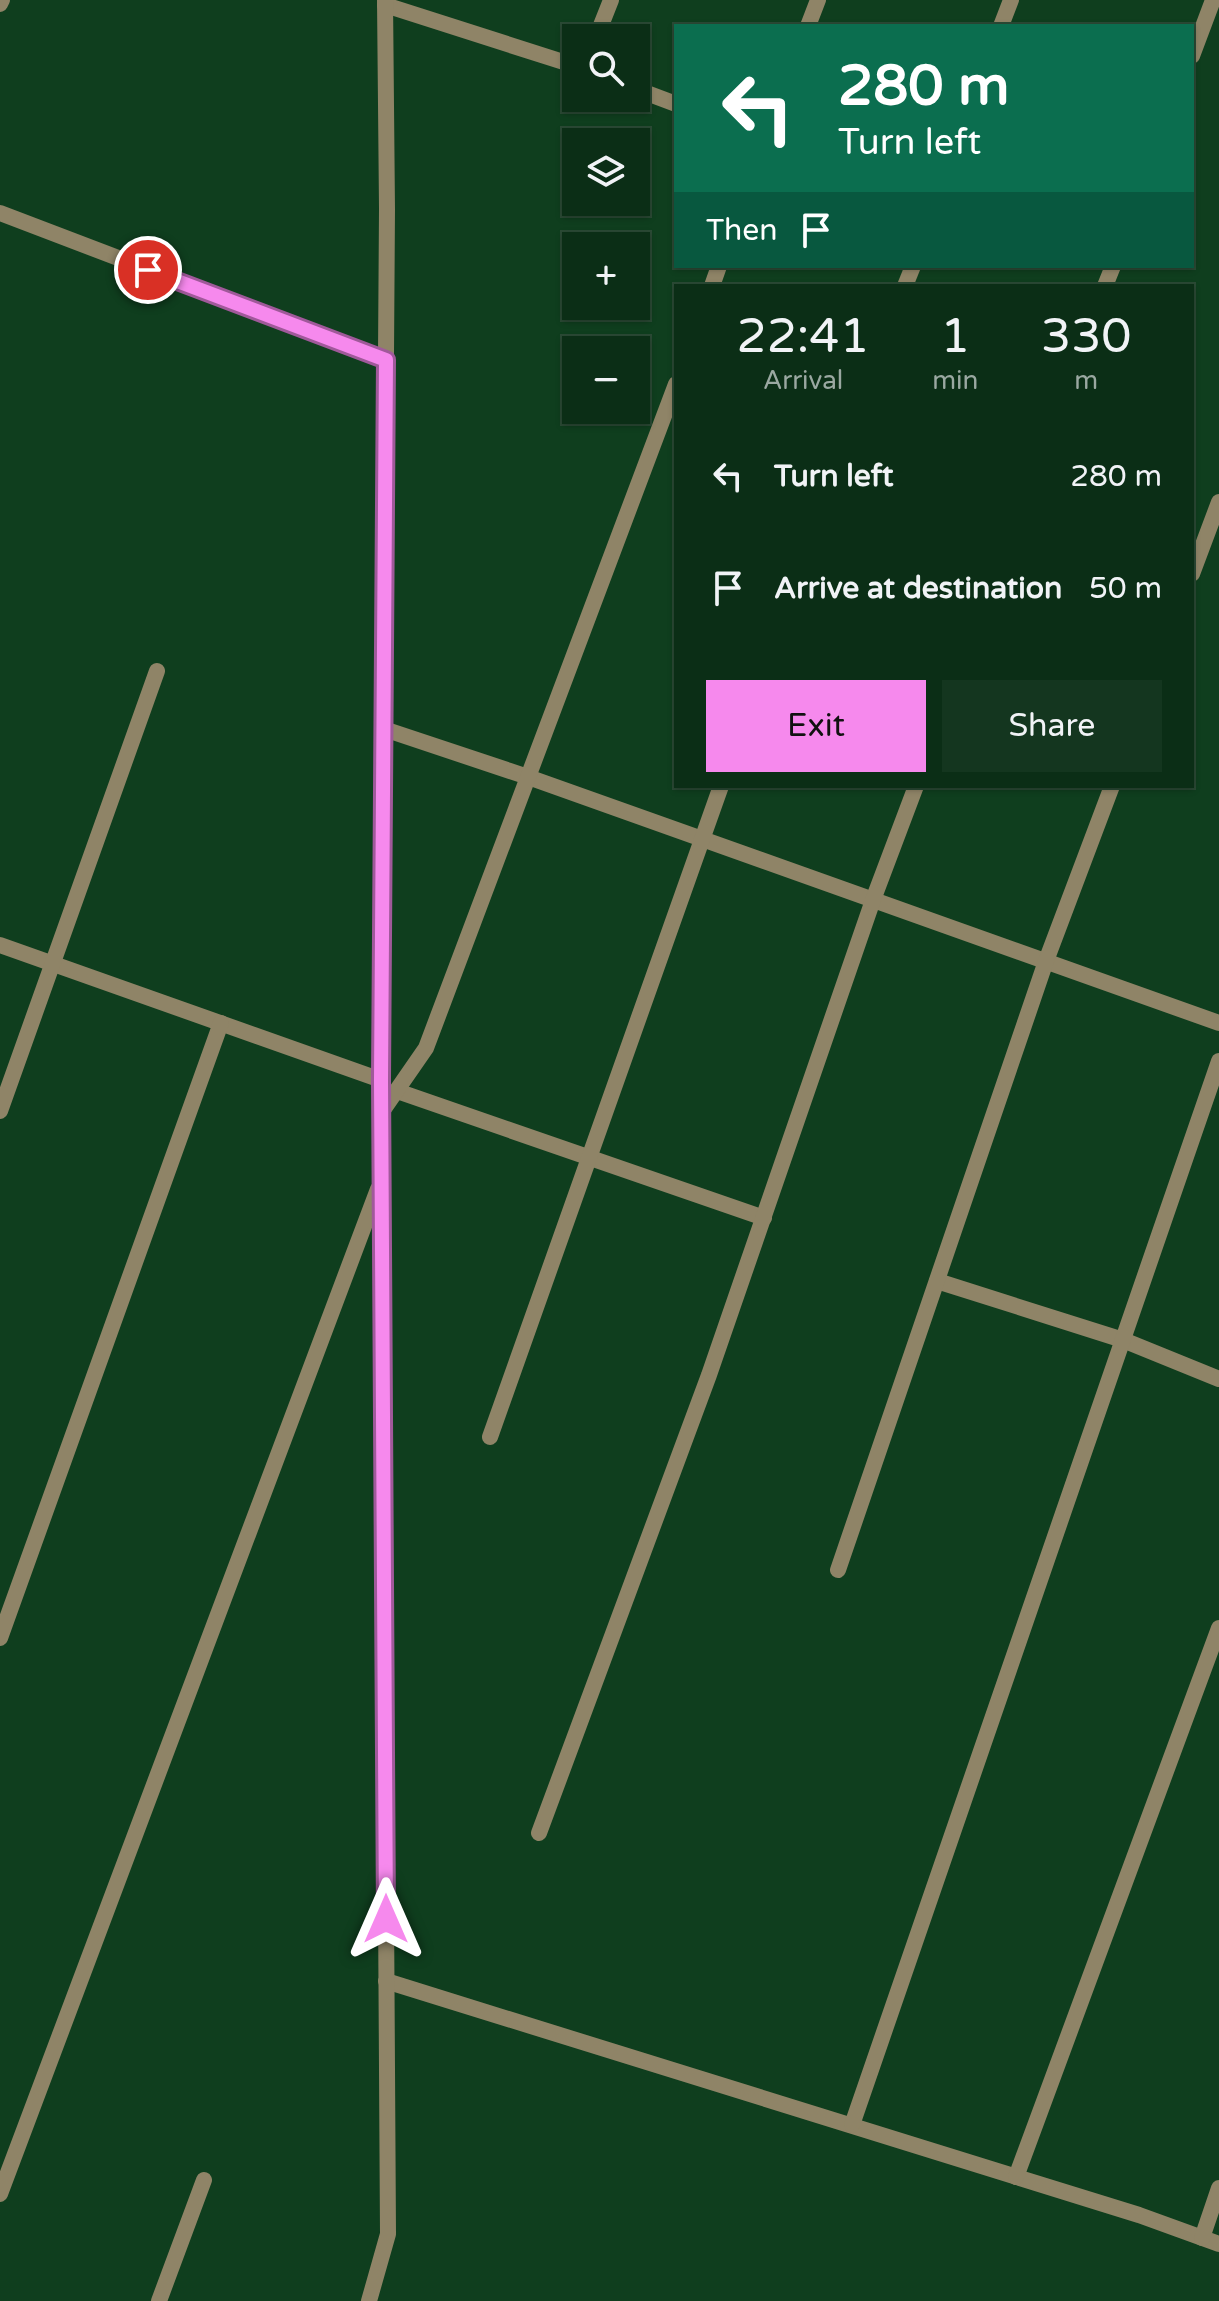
<!DOCTYPE html>
<meta charset="utf-8">
<style>
:root{--surface:#0b2e16;--page:#14361f;--text:#f1f3f6;--muted:#9aa8a1;--line:#2b4a35;--accent:#f689ed}
body{margin:0;font-family:"Varela Round",sans-serif;background:var(--page);color:var(--text);height:100vh;display:flex;flex-direction:column;font-size:30px;white-space:nowrap}
*{box-sizing:border-box;margin:0}
p{font-size:26px;color:var(--muted)}
.icon{flex:none;width:44px;height:44px;fill:none;stroke:currentColor;stroke-width:2;stroke-linecap:round;stroke-linejoin:round}
.map{position:relative;flex:1;overflow:hidden}
.sheet{position:absolute;left:674px;top:284px;width:520px;height:504px;display:flex;flex-direction:column;background:var(--surface);border-radius:0px;box-shadow:0 2px 6px #0004,0 0 0 2px var(--line)}
.sheet>*{flex:none}
.hud{position:absolute;left:674px;top:24px;width:520px;height:244px;border-radius:0px;box-shadow:0 2px 6px #0004,0 0 0 2px var(--line);background:#0b6e4f;color:#fff;overflow:hidden}
.buttons{position:absolute;left:562px;top:24px;display:grid;gap:16px}
.buttons a{display:grid;place-items:center;width:88px;height:88px;border-radius:0px;background:var(--surface);box-shadow:0 2px 6px #0004,0 0 0 2px var(--line);font-size:40px}
.pin{position:absolute;display:grid;place-items:center;width:68px;height:68px;color:#fff;margin:-34px;border:4px solid #fff;border-radius:50%;box-shadow:0 2px 8px #0007}
.me{position:absolute;width:88px;margin:-44px;rotate:0deg;stroke-linejoin:round;filter:drop-shadow(0 0 6px #0008)}
.turn{display:flex;align-items:center;gap:28px;height:168px;padding:0 32px;font-size:36px}
.turn .icon{width:104px;height:104px;stroke-width:2.5}
.turn b{display:block;font-size:56px;line-height:68px}
.then{display:flex;align-items:center;height:76px;padding:0 32px;background:#0003;gap:16px;font-size:30px}
.eta{display:flex;justify-content:space-evenly;align-items:center;height:136px;text-align:center}
.eta b{font-size:48px;font-weight:600;line-height:56px}
.primary-button{display:flex;gap:16px;margin-top:auto;padding:16px 32px}
.primary-button a{flex:1;height:92px;border-radius:0px;background:var(--accent);color:#111;font-size:32px;font-weight:600;line-height:92px;text-align:center}
.primary-button a+a{background:var(--page);color:var(--text)}
ul{padding:0;list-style:none}
li{display:flex;align-items:center;gap:24px;height:112px;padding:0 32px}
li div{flex:1}
li b{display:block;font-size:30px}
li em{font-style:normal}
.map>svg:first-child{display:block}
.lines{fill:none;stroke-linecap:round;stroke-linejoin:round}
.street{stroke:#8f8467;stroke-width:16}
.route-casing{stroke:#a0599a;stroke-width:20}
.route{stroke:#f689ed;stroke-width:14}
</style>
<div class="map">
<svg width="1219" height="2301" viewBox="0 0 1219 2301">
<rect width="100%" height="100%" fill="#0f3e1e"/>
<g class="lines">
<!-- street -->
<g class="street">
<path d="M0,4l2,-4"/>
<path d="M385,5l191,61"/>
<path d="M808,26l10,-26"/>
<path d="M1001,26l10,-26"/>
<path d="M596,38l15,-38"/>
<path d="M1192,56l21,-56"/>
<path d="M636,89l40,15"/>
<path d="M0,213l386,147"/>
<path d="M712,286l7,-20"/>
<path d="M905,286l8,-20"/>
<path d="M1105,286l8,-20"/>
<path d="M1192,574l27,-72"/>
<path d="M384,729l144,48 691,246"/>
<path d="M0,945l381,135"/>
<path d="M397,1091l367,127"/>
<path d="M0,1111l157,-440"/>
<path d="M381,1113l45,-65 250,-664"/>
<path d="M937,1281l186,59 96,39"/>
<path d="M490,1437l231,-651"/>
<path d="M838,1570l208,-609 66,-175"/>
<path d="M0,1638l221,-615"/>
<path d="M539,1833l170,-458 164,-475 43,-114"/>
<path d="M386,1981l753,234 80,29"/>
<path d="M852,2125l367,-1064"/>
<path d="M1016,2177l203,-549"/>
<path d="M0,2194l378,-1005"/>
<path d="M1202,2238l17,-50"/>
<path d="M159,2301l45,-121"/>
<path d="M369,2301l19,-67 -7,-1154 6,-871 -2,-209"/>
</g>
</g>
<g class="lines">
<!-- route casing -->
<g class="route-casing">
<path id="route" d="M148,270l238,90 -5,720 5,839"/>
</g>
<!-- route -->
<use href="#route" class="route"/>
</g>
</svg>
<div class="buttons">
<a><svg class="icon" aria-label="search" viewBox="0 0 24 24"><circle cx="10" cy="10" r="6"/><path d="M15 15l6 6"/></svg></a>
<a><svg class="icon" aria-label="layers" viewBox="0 0 24 24"><path d="M12 4l9 5-9 5-9-5zM3 14l9 5 9-5"/></svg></a>
<a>+</a>
<a>−</a>
</div>
<div class="pin" style="left:148px;top:270px;background:#d93025"><svg class="icon" aria-label="arrive" viewBox="0 0 24 24"><path d="M6 21V4h12l-3 4 3 4H6"/></svg></div>
<svg class="me" style="left:386px;top:1919px" viewBox="-20 -20 40 40"><path d="M0-17L14 15 0 8-14 15z" fill="#f689ed" stroke="#fff" stroke-width="4"/></svg>
<div class="hud">
<div class="turn"><svg class="icon" aria-label="left" viewBox="0 0 24 24"><path d="M17 20v-9H6M10 6l-5 5 5 5"/></svg><div><b>280 m</b>Turn left</div></div>
<div class="then">Then<svg class="icon" aria-label="arrive" viewBox="0 0 24 24"><path d="M6 21V4h12l-3 4 3 4H6"/></svg></div>
</div>
<section class="sheet">
<div class="eta">
<div><b>22:41</b><p>Arrival</p></div>
<div><b>1</b><p>min</p></div>
<div><b>330</b><p>m</p></div>
</div>
<ul>
<li><svg class="icon" aria-label="left" viewBox="0 0 24 24"><path d="M17 20v-9H6M10 6l-5 5 5 5"/></svg><div><b>Turn left</b></div><em>280 m</em></li>
<li><svg class="icon" aria-label="arrive" viewBox="0 0 24 24"><path d="M6 21V4h12l-3 4 3 4H6"/></svg><div><b>Arrive at destination</b></div><em>50 m</em></li>
</ul>
<div class="primary-button"><a>Exit</a><a>Share</a></div>
</section>
</div>
